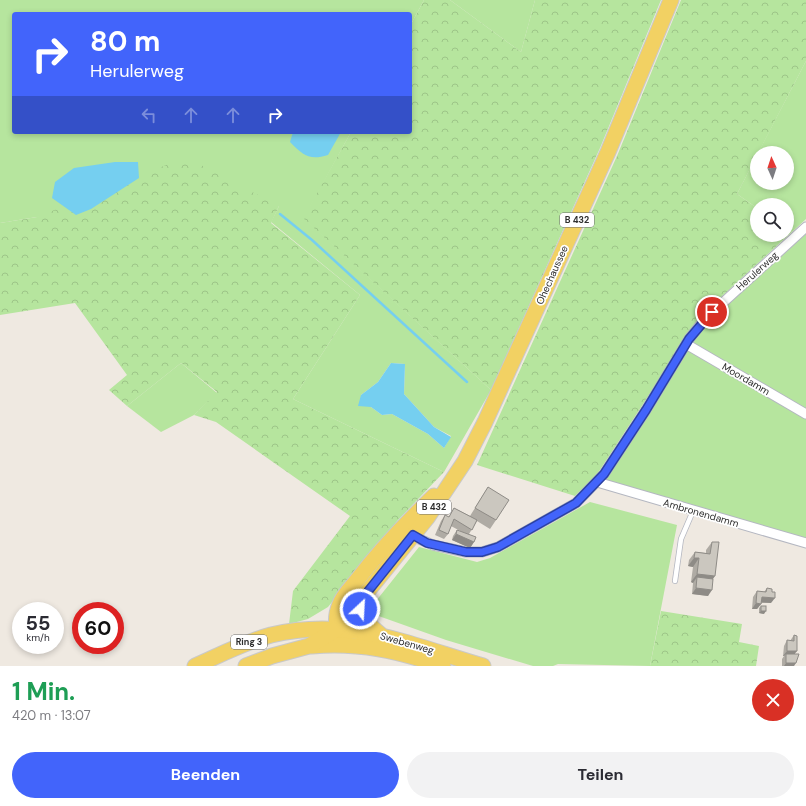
<!DOCTYPE html>
<html lang="de">
<meta charset="utf-8">
<style>
:root{--surface:#fff;--page:#f2f2f3;--text:#2b2b33;--muted:#7c7c81;--accent:#4264fb}
body{margin:0;font-family:"DM Sans",sans-serif;background:var(--page);color:var(--text);height:100vh;display:flex;flex-direction:column;font-size:15px;white-space:nowrap}
*{box-sizing:border-box;margin:0}
p{font-size:13px;color:var(--muted)}
.icon{flex:none;width:22px;height:22px;fill:none;stroke:currentColor;stroke-width:2;stroke-linecap:round;stroke-linejoin:round}
.map{position:relative;height:666px;overflow:hidden}
.sheet{display:flex;flex-direction:column;background:var(--surface);flex:1}
.sheet>*{flex:none}
.guide{position:absolute;left:12px;top:12px;width:400px;height:122px;border-radius:4px;box-shadow:0 2px 6px #0003;background:#4264fb;color:#fff;overflow:hidden}
.needle{width:26px;rotate:357deg}
.buttons{position:absolute;left:750px;top:146px;display:grid;gap:8px}
.buttons a{display:grid;place-items:center;width:44px;height:44px;border-radius:50%;background:var(--surface);box-shadow:0 2px 6px #0003;font-size:20px}
.speed{position:absolute;left:12px;top:602px;display:flex;gap:8px;font-size:20px;font-weight:700;text-align:center}
.speed>*{display:grid;place-content:center;width:52px;height:52px;border-radius:50%;background:var(--surface);box-shadow:0 2px 6px #0003;line-height:1}
.speed small{font-size:10px;font-weight:400}
.speed .limit{border:6px solid #d22;background:#fff;color:#111}
.pin{position:absolute;display:grid;place-items:center;width:34px;height:34px;color:#fff;margin:-17px;border:2px solid #fff;border-radius:50%;box-shadow:0 1px 4px #0007}
.me{position:absolute;width:44px;margin:-22px;rotate:25deg;stroke-linejoin:round;filter:drop-shadow(0 0 3px #0008)}
.turn{display:flex;align-items:center;gap:14px;height:84px;padding:0 12px;font-size:18px}
.turn .icon{width:52px;height:52px;stroke-width:2.5}
.turn b{display:block;font-size:28px;line-height:34px}
.lanes{display:flex;align-items:center;height:38px;padding:0 12px;background:#0003;justify-content:center;gap:20px;direction:ltr}
.lanes .off{opacity:.35}
.round{display:grid;place-items:center;flex:none;width:42px;height:42px;border-radius:21px;background:var(--page)}
.headline{display:flex;align-items:center;justify-content:space-between;height:68px;padding:0 12px}
h1{font-size:24px;font-weight:700;line-height:30px;color:#1e9e55}
.button{display:flex;gap:8px;margin-top:auto;padding:8px 12px}
.button a{flex:1;height:46px;border-radius:24px;background:var(--accent);color:#fff;font-size:16px;font-weight:700;line-height:46px;text-align:center}
.button a+a{background:var(--page);color:var(--text)}
.map>svg:first-child{display:block}
.grass{fill:#b6e59e;fill-rule:evenodd}
.forest{fill:url(#forest-crowns)}
.water{fill:#75cff0}
.lines{fill:none;stroke-linecap:round;stroke-linejoin:round}
.stream{stroke:#75cff0;stroke-width:2.5}
.service-casing{stroke:#b4b7c1;stroke-width:6}
.minor-casing{stroke:#b4b7c1;stroke-width:11}
.primary-casing{stroke:#c9c9c9;stroke-width:17}
.service{stroke:#fff;stroke-width:4.5}
.minor{stroke:#fff;stroke-width:9}
.primary{stroke:#f2d163;stroke-width:15}
.wall{fill:#afaba4}
.shaded-wall{fill:#8e8b86}
.building{fill:#cbc7bf;stroke:#8e8b86}
.route-casing{stroke:#2b41a3;stroke-width:10}
.route{stroke:#4264fb;stroke-width:7}
.labels{text-anchor:middle;dominant-baseline:central;stroke-width:3.5;stroke-linejoin:round;paint-order:stroke}
.shield{fill:#fff;stroke:#6d6d6d;stroke-width:1}
.shield-label{font-size:9px;font-weight:bold;fill:#2e2e2e}
.street-label{font-size:10px;fill:#2e2e2e;stroke:#fff}
</style>
<div class="map">
<svg width="806" height="666" viewBox="0 0 806 666">
<defs>
<pattern id="forest-crowns" width="20" height="18" patternUnits="userSpaceOnUse"><rect width="20" height="18" fill="#b6e59e"/><path d="M2 6a3 3 0 1 1 6 0M12 15a3 3 0 1 1 6 0" fill="none" stroke="#9dc588"/></pattern>
</defs>
<rect width="100%" height="100%" fill="#efe9e1"/>
<!-- grass -->
<g class="grass">
<path d="M0,0h424l-14,26v-12h-396v118h337l-47,86 187,172 -47,82 -151,-73 67,-104 -89,-73 8,-16 -242,11 -37,6zM391,363l14,1 -1,30 30,33 17,9 -7,12 -16,-14 -36,-20 -10,1 -11,-8 -10,-12 17,-13z"/>
<path d="M450,0h85l-14,52z"/>
<path d="M806,61v158l-14,13 -5,-4v-23h-30v3l-20,-14 20,-39v28h30v-30h-29z"/>
<path d="M806,234v304l-201,-58 87,-138 26,-30z"/>
<path d="M181,363l36,30 -23,22 -33,17 -34,-26z"/>
<path d="M590,502l87,23 -27,141 -92,-2 -5,2h-20l-87,-26 -73,-26 -1,-8 47,-59 58,15 13,-4z"/>
</g>
<!-- forest -->
<g class="forest">
<path d="M424,0h26l71,52 14,-52h126l-61,148 -109,242 -188,-172 48,-86h59v-106z"/>
<path d="M681,0h125v61l-69,133 20,14v27h30v-7l5,4 -84,77 -21,28 -91,139 -21,20 -98,-31 140,-309z"/>
<path d="M186,157l93,49 -8,17 89,72 -67,104 151,73 -46,48 -70,87 -20,12 -19,5 4,-33 57,-75 -134,-94 -22,-7 23,-23 -36,-29 -54,43 -18,-16 18,-15 -52,-72 -75,12v-92l37,-6z"/>
<path d="M661,611l81,13 -3,18 20,4 -3,20h-106z"/>
</g>
<!-- water -->
<g class="water">
<path d="M293,132h48l-13,23c-19,6 -25,0 -38,-13z"/>
<path d="M115,162h23l1,16 -48,31 -15,6 -24,-17 3,-16 19,-14z"/>
<path d="M391,363l14,1 -1,30 30,33 17,10 -7,11 -16,-14 -36,-20 -10,1 -11,-8 -13,-1 3,-11 17,-13z"/>
</g>
<g class="lines">
<!-- stream -->
<path class="stream" d="M280,214l32,26 155,142"/>
<!-- service casing -->
<g class="service-casing">
<path id="service" d="M675,581l6,-42 12,-28"/>
</g>
<!-- minor casing -->
<g class="minor-casing">
<g id="minor">
<path d="M686,344l120,70"/>
<path d="M597,482l209,61"/>
<path d="M410,535l23,10 33,7h16l16,-5 78,-44 28,-29 42,-64 43,-71 16,-20 101,-92"/>
</g>
</g>
<!-- primary casing -->
<g class="primary-casing">
<g id="primary">
<path d="M361,600c-3,17 8,25 19,34"/>
<path d="M348,645c-13,-10 -14,-27 -8,-41 3,-9 12,-17 18,-25 23,-30 49,-57 76,-83"/>
<path d="M312,646c48,-4 86,5 131,20"/>
<path d="M195,666c25,-11 50,-24 76,-31 78,-19 139,10 212,31"/>
<path d="M246,666l26,-10 37,-10 28,-17 90,-111 38,-57 20,-39 123,-270 63,-152"/>
</g>
</g>
<!-- service -->
<use href="#service" class="service"/>
<!-- minor -->
<use href="#minor" class="minor"/>
<!-- primary -->
<use href="#primary" class="primary"/>
</g>
<!-- wall -->
<g class="wall">
<path d="M488,487l8,33 -6,9 -13,-8 -8,13 5,8 -4,6 -18,-8 1,-4 4,-6 7,3 -13,-7 -3,8 -4,5 -9,-4 6,-14 4,-6 4,2 5,-9 16,8z"/>
<path d="M712,542l1,37 -5,17 -16,-2 1,-11 -2,-1 2,-15 -5,-1 1,-6 6,-8 11,1v-3z"/>
<path d="M767,588l4,15h-9l-5,6h-5l1,-12 4,-6 7,1z"/>
<path d="M761,606l3,8 -5,-1v-5z"/>
<path d="M794,635l1,19 -1,12h-12v-7l2,-3h-1l1,-10 3,-6 3,1z"/>
</g>
<!-- shaded-wall -->
<g class="shaded-wall">
<path d="M456,534l18,8 -4,6 -18,-8z"/>
<path d="M694,558h5l-6,9 -5,-1z"/>
<path d="M697,574l18,2 -6,9 -12,-8 -4,6 -2,-1z"/>
<path d="M696,588l16,2 -4,6 -16,-2z"/>
<path d="M762,597l13,1 -4,5 -13,-1z"/>
<path d="M756,603l5,1 -4,5h-5z"/>
<path d="M761,611h5l-2,3 -5,-1z"/>
<path d="M787,651h10l-4,5 -7,-2 -2,2h-1z"/>
<path d="M786,663h10l-2,3h-10z"/>
</g>
<!-- building -->
<g class="building">
<path d="M488,487l21,13 -13,20 -21,-12z"/>
<path d="M454,508l23,12 -5,10 -18,-11 -6,15 -9,-4 6,-15 4,2z"/>
<path d="M457,530l19,7 -2,5 -18,-8z"/>
<path d="M712,542h7l-4,34 -18,-2 2,-16h-5l1,-6 15,2z"/>
<path d="M697,577l16,2 -1,11 -16,-2z"/>
<path d="M767,588l5,1v3h3v6l-13,-1 -1,7 -5,-1 1,-12 9,1z"/>
<rect x="761" y="606" width="5" height="5"/>
<path d="M794,635l3,1v15h-10v-11l7,1z"/>
<path d="M786,654h13l-3,9h-10z"/>
</g>
<g class="lines">
<!-- route casing -->
<g class="route-casing">
<path id="route" d="M360,609l1,-9 52,-65 14,8 39,9h16l16,-5 78,-44 28,-29 42,-64 43,-71 23,-27"/>
</g>
<!-- route -->
<use href="#route" class="route"/>
</g>
<g class="labels">
<!-- shield labels -->
<g class="shield">
<rect x="560" y="213" width="34" height="14" rx="3"/>
<rect x="417" y="500" width="34" height="14" rx="3"/>
<rect x="231" y="635" width="36" height="14" rx="3"/>
</g>
<g class="shield-label">
<text x="577" y="220">B 432</text>
<text x="434" y="507">B 432</text>
<text x="249" y="642">Ring 3</text>
</g>
<!-- street labels -->
<g class="street-label">
<text transform="translate(757 271) rotate(-42)">Herulerweg</text>
<text transform="translate(552 275) rotate(-66)">Ohechaussee</text>
<text transform="translate(746 379) rotate(30)">Moordamm</text>
<text transform="translate(701 513) rotate(16)">Ambronendamm</text>
<text transform="translate(407 643) rotate(16)">Swebenweg</text>
</g>
</g>
</svg>
<div class="buttons">
<a><svg class="needle" viewBox="-14 -14 28 28"><path d="M0-13l5 13h-10z" fill="#e53935"/><path d="M0 13l5-13h-10z" fill="#7c7c81"/></svg></a>
<a><svg class="icon" aria-label="search" viewBox="0 0 24 24"><circle cx="10" cy="10" r="6"/><path d="M15 15l6 6"/></svg></a>
</div>
<div class="speed"><div>55<small>km/h</small></div><div class="limit">60</div></div>
<div class="pin" style="left:712px;top:312px;background:#d93025"><svg class="icon" aria-label="arrive" viewBox="0 0 24 24"><path d="M6 21V4h12l-3 4 3 4H6"/></svg></div>
<svg class="me" style="left:360px;top:609px" viewBox="-20 -20 40 40"><circle r="17" fill="#4264fb" stroke="#fff" stroke-width="3"/><path d="M0-11L8 9 0 5-8 9z" fill="#fff"/></svg>
<div class="guide">
<div class="turn"><svg class="icon" aria-label="right" viewBox="0 0 24 24"><path d="M7 20v-9h11M14 6l5 5-5 5"/></svg><div><b>80 m</b>Herulerweg</div></div>
<div class="lanes"><svg class="icon off" aria-label="left" viewBox="0 0 24 24"><path d="M17 20v-9H6M10 6l-5 5 5 5"/></svg><svg class="icon off" aria-label="ahead" viewBox="0 0 24 24"><path d="M12 20V5M6 11l6-6 6 6"/></svg><svg class="icon off" aria-label="ahead" viewBox="0 0 24 24"><path d="M12 20V5M6 11l6-6 6 6"/></svg><svg class="icon" aria-label="right" viewBox="0 0 24 24"><path d="M7 20v-9h11M14 6l5 5-5 5"/></svg></div>
</div>
</div>
<section class="sheet">
<div class="headline"><div><h1>1 Min.</h1><p>420 m · 13:07</p></div><a class="round" style="background:#d93025;color:#fff"><svg class="icon" aria-label="close" viewBox="0 0 24 24"><path d="M6 6l12 12M18 6L6 18"/></svg></a></div>
<div class="button"><a>Beenden</a><a>Teilen</a></div>
</section>
